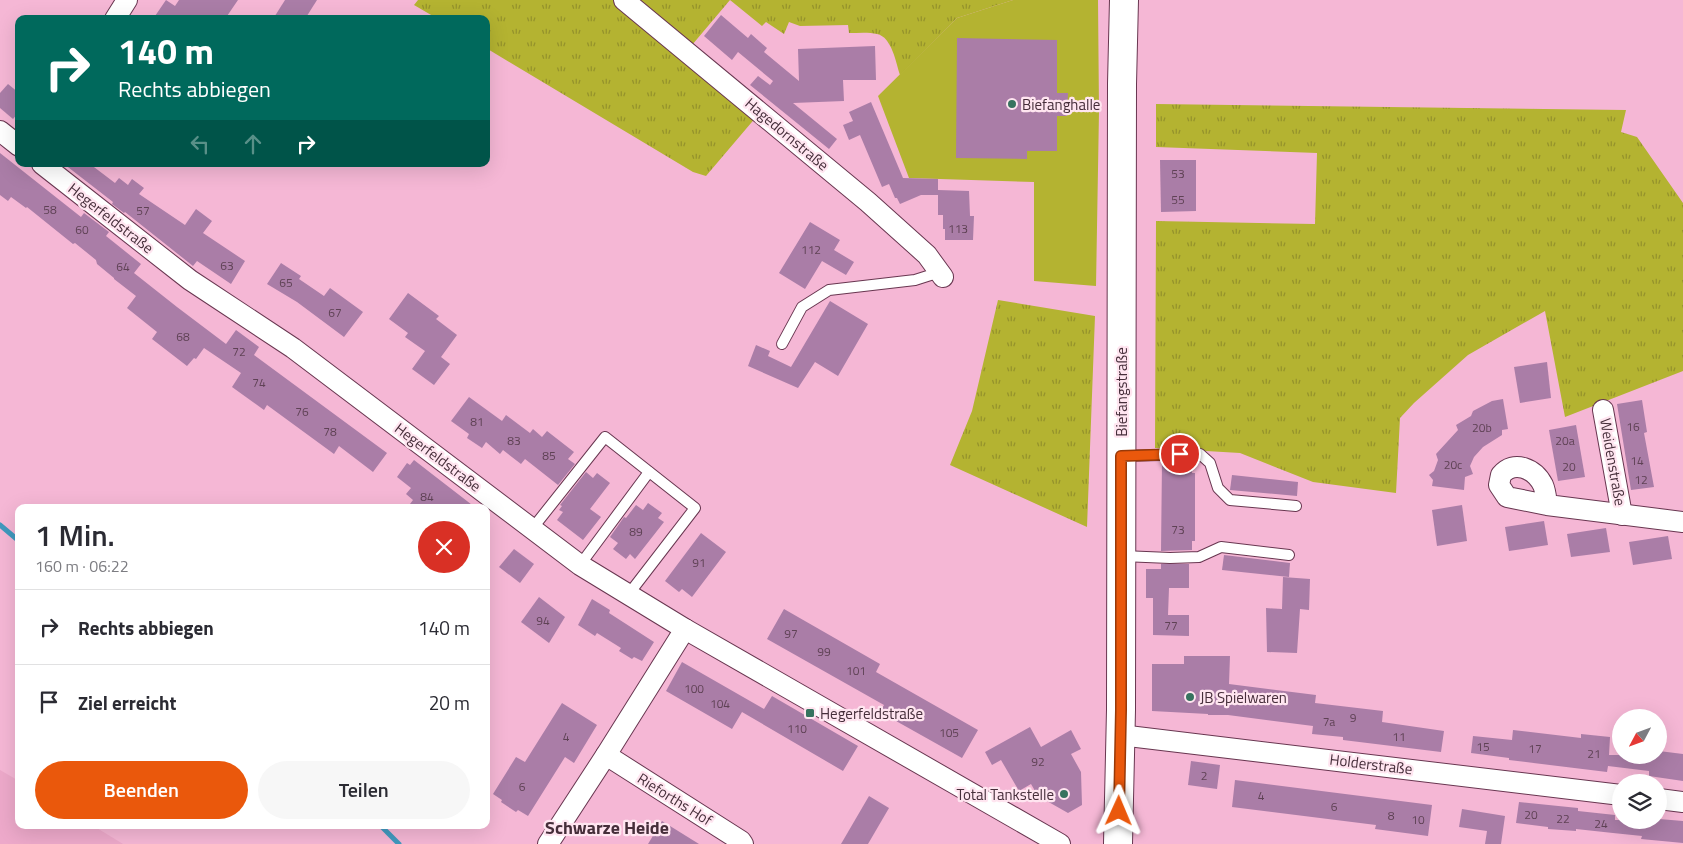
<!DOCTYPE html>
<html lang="de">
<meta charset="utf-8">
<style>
:root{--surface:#fff;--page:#f7f7f7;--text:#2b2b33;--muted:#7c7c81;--line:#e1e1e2;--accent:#ea580c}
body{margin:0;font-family:"Titillium Web",sans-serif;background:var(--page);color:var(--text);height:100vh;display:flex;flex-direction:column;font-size:19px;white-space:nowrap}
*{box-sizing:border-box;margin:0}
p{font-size:16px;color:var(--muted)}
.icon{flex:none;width:28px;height:28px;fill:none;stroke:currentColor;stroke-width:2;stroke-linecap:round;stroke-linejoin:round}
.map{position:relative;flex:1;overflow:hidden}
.panel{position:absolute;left:15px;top:504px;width:475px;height:325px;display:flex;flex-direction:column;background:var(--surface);border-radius:10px;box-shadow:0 5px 20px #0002}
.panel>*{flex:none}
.guide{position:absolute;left:15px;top:15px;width:475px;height:152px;border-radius:10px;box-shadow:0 5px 20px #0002;background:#00695c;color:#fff;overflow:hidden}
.needle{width:32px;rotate:229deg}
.controls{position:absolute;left:1612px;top:709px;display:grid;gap:10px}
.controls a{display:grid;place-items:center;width:55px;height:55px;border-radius:50%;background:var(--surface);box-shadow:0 5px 20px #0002;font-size:25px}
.pin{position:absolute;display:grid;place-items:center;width:42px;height:42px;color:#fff;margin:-21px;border:2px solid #fff;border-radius:50%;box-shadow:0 1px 5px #0007}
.me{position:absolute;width:55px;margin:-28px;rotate:1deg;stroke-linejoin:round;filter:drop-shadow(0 0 4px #0008)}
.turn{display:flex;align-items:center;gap:18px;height:105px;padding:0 20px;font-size:22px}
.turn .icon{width:65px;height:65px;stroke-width:2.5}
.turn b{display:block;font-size:35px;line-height:42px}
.lanes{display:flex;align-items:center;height:48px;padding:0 20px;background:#0003;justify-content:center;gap:25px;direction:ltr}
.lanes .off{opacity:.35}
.round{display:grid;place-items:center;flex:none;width:52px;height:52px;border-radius:26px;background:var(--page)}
.headline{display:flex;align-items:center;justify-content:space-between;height:85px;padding:0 20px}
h1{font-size:30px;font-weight:600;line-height:38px}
.button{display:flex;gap:10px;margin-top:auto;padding:10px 20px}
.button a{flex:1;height:58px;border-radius:30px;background:var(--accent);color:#fff;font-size:20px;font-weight:600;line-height:58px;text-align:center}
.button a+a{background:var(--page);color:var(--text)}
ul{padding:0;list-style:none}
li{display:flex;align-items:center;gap:15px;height:75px;padding:0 20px;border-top:1px solid var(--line)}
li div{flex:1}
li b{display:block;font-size:19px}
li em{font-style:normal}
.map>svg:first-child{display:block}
.built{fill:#eda9ca}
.grass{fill:url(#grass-tufts)}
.garden{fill:#b4b331}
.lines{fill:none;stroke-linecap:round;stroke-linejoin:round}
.stream{stroke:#4199be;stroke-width:5}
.building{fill:#aa7da7}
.service-casing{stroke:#683650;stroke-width:12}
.minor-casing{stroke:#683650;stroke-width:22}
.secondary-casing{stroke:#683650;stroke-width:30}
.service{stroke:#fff;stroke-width:10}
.minor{stroke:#fff;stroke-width:20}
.secondary{stroke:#fff;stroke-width:28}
.route-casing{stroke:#983908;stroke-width:12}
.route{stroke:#ea580c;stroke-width:9}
.poi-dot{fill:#37735f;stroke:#ffe5f0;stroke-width:2}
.labels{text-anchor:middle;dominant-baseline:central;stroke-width:4.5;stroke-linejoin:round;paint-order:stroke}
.number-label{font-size:12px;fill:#5f4255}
.poi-label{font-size:15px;fill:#462e3a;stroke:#ffe5f0;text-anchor:start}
.street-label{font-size:15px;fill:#462e3a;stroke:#ffe5f0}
.quarter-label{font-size:18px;font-weight:bold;fill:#462e3a;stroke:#ffe5f0}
</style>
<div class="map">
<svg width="1683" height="844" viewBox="0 0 1683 844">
<defs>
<pattern id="grass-tufts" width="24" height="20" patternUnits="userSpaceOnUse" patternTransform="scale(1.25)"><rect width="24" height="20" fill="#b4b331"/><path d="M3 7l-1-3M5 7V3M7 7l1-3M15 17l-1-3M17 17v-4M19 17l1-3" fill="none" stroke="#94922b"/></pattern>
</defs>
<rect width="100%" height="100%" fill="#f5b7d5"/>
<!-- built -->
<path class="built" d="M0,770l19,11v44h73l31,19h-123z"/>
<!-- grass -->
<g class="grass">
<path d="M418,0h196l143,116 -51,60 -13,-4 -207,-124v-29h-48l-24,-14z"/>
<path d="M635,0h378l-56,18 -57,57c-4,-12 -8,-38 -23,-41 -8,-2 -19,-1 -28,-1l-1,-8 -48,1 -11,-4 -5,12 -18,-12 -4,4 -32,-26 -38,45z"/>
<path d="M1156,104l470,6 -5,22 16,5 46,66v168l-118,46 -20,-106 -77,44 -54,48 -14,15 -4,75 -83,-11 -73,-29 -85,-5 1,-227 159,3 2,-71 -161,-6z"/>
<path d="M998,300l97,16 -8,211 -137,-62 22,-54z"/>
</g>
<!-- garden -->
<path class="garden" d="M1013,0h85l1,111 -3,175 -62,-5v-99l-125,-4 -31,-82 79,-78z"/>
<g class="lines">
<!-- stream -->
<g class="stream">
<path d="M0,525l19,16"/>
<path d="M380,825l19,19"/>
</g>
</g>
<!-- building -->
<g class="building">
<path d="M166,0l9,6 4,-6h59l-13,19h-72z"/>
<path d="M285,0h32l-12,19h-32z"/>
<path d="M721,15l27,23 3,-4 16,14 -3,4 35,29 -1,-32 77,-3 1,34h-33l1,21 -51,2 44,36 -8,10 -79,-64 8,-9 12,9 3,-4 -35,-29 -6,8 -28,-24z"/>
<path d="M957,38l100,2v53h11l-1,23h-10v35h-30v8l-71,-1z"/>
<path d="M8,84l11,9v19l-6,7 -13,-11v-15z"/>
<path d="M871,102l32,76 35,1v16h-17l-21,9 -3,-6h-2l-6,-14 -7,3 -22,-52 -11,5 -6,-15 10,-4 -4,-9z"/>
<path d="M0,153l81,64 3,-4 25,19 -3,4 35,28 -7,9 43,34 49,37 10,-14 23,17 -5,8 133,98 -14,19 -34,-26 -5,8 -67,-49 -3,5 -32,-23 9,-14 -37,-25 -8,11 -2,-1 -7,8 -35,-27 5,-7 -30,-24 9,-12 -22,-17v-1l-17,-14 -1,-4 -21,-17 -2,1 -46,-37 -1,1 -15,-11 -3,4 -8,-6z"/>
<path d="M1160,160h36v51l-35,1z"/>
<path d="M64,164h26l25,19 4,-5 9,7 4,-6 12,9 -5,6 46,31 11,-16 16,12 -9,12 42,28 -14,23 -34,-23 -4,5 -68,-54 -1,1 -12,-9 1,-2z"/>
<path d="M938,190l31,1 1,25h4l-1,24h-28v-11h-2v-14h-5z"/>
<path d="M810,222l30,18 -6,10 20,12 -8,13 -24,-14 -17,28 -26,-16z"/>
<path d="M281,263l20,13 -2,3 25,17 6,-8 33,24 -19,25 -47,-35 -30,-18z"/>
<path d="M408,293l31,23 -3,3 21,16 -16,22 9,7 -16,21 -22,-16 13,-18 -20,-14 3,-4 -19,-14z"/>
<path d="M830,301l38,23 -30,52 -23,-14 -17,26 -50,-22 8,-21 14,6 -2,5 23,11z"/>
<path d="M1547,362l4,36 -31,5 -6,-36z"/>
<path d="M469,397l33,24 4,-6 24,18 3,-4 9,8 5,-6 27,21 -6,7 7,5 -17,21 -33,-26 -4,5 -18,-14 -3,4 -14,-12 -4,6 -15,-10 2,-4 -18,-13z"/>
<path d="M1503,399l5,30 -6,1v5l-19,12 -9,10 -4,9 3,8 -8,3 -1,13 -32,-4 1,-6 -4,-5 5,-4 4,-11 -2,-6 22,-24 -2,-5 15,-9 2,-5 19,-10z"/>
<path d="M1642,400l5,32 -3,1 10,54 -23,3 -14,-86z"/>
<path d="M1576,425l9,52 -27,4 -9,-51z"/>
<path d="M414,460l18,14 44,34h-69l6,-8 -7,-6 5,-6 -14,-11 10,-14 3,2z"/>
<path d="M1192,461v12h3v68h-3v9l-31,1 1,-89z"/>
<path d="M586,472l7,6 4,-5 13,10 -20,26 11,8 -18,23 -26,-20 6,-8 -4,-2 3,-4 -2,-1z"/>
<path d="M1232,475l66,7 -1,14 -67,-6z"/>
<path d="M648,503l14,10 -4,5 6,4 -29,37 -5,-5 -4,5 -13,-10 5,-6 -8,-6 14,-20 2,1 10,-13 7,5z"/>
<path d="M1462,505l5,36 -30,5 -5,-36z"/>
<path d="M1544,521l4,24 -39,6 -4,-24z"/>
<path d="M1606,528l4,24 -39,5 -4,-23z"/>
<path d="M701,533l25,19 -34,45 -10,-8 -3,3 -14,-11z"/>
<path d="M1668,536l4,23 -39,6 -4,-23z"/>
<path d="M514,549l20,15 -14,19 -21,-16z"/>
<path d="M1224,555l66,8 -1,14 -67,-7z"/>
<path d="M1161,564h28v24h-20l-1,27h21v21l-36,-1v-37h-7v-29h15z"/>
<path d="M1283,577l27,2 -1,31 -9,-1 -3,44 -30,-1 -1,-44 16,1z"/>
<path d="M539,597l26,20 -16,26 -28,-21z"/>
<path d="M592,599l18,11 -1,3 45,29 -12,19 -8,-4 -2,2 -13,-8 2,-3 -24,-15 -2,3 -17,-11z"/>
<path d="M784,609l96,55 -4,8 102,58 -16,28 -82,-46 4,-7 -117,-66z"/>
<path d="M1184,656h46l-1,28 87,11 -1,8 68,8 -1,11 62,9 -3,21 -98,-12v-3l-31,-3 1,-8 -85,-11h-20v-1l-56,-3v-47h32z"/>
<path d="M682,662l82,47 8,-13 86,50 -15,25 -101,-59 -10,17 -66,-38z"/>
<path d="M562,703l35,22 -23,38 -9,-6 -37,59 -10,-6 -2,2 -15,-10 1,-2 -9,-6 23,-37 9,5z"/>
<path d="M1030,727l11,20 30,-17 10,19 -10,5 10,18 1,33 -14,8 -30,-17 -7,-12 -12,7 -18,-31 -9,5 -7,-13z"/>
<path d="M1513,730l68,8v-4l29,3 -1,18h50v-4l24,3v27l-34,-5v-5l-41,-5 -1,6 -98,-12v-2l-38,-5 2,-17 39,4z"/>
<path d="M1191,761l29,4 -3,24 -29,-4z"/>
<path d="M1235,780l197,25 -4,31 -53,-7 1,-4 -144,-18z"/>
<path d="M869,796l20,12 -21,36h-27z"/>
<path d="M1519,802l59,6v3l37,4v5h44v-1l24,2v22l-42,-4 1,-3 -29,-3 -37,-4v2l-28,-2v-2l-32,-4z"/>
<path d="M1462,809l43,7 -4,28h-16l2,-13 -28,-4z"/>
<path d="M662,821l37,23h-51z"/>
</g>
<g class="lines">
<!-- service casing -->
<g class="service-casing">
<g id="service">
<path d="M782,344l20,-37 27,-17 86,-10 25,-8"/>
<path d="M1122,456l78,-2 10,9 8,25 12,12 66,6"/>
<path d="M532,529l73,-92 90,71 -67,87"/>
<path d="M1122,556l48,2 29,-1 22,-10 68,8"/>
<path d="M580,565l69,-93"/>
</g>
</g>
<!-- minor casing -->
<g class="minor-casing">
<g id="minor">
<path d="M624,0l244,202 59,53 16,22"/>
<path d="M115,19l12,-19"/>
<path d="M0,131l19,15"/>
<path d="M42,164l148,116 103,68 287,217 105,64 375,215"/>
<path d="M1603,410l19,105"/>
<path d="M1547,505c-1,-7 -1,-13 -4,-20 -8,-16 -29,-26 -42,-10l-2,10 8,12 40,8 136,17"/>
<path d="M1120,735l501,60"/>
<path d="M606,755l135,86 2,3"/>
<path d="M1659,799l24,3"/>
<path d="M548,844l58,-89 79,-126"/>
</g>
</g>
<!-- secondary casing -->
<g class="secondary-casing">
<path id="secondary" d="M1118,844l3,-134 1,-626 2,-84"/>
</g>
<!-- service -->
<use href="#service" class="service"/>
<!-- minor -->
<use href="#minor" class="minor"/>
<!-- secondary -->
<use href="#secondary" class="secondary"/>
</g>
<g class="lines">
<!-- route casing -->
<g class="route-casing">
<path id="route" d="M1119,811l2,-101v-254l59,-2"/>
</g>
<!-- route -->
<use href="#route" class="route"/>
</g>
<!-- markers -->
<g class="poi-dot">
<circle cx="1012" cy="104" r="5"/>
<circle cx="1190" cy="697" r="5"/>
<rect x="805" y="708" width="10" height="10" rx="2.5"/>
<circle cx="1064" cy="794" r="5"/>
</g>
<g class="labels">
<!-- number labels -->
<g class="number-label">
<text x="1178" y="173">53</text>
<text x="1178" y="199">55</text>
<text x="50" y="209">58</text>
<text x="143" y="210">57</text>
<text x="958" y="228">113</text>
<text x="82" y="229">60</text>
<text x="811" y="249">112</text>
<text x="227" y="265">63</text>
<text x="123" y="266">64</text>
<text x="286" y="282">65</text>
<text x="335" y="312">67</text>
<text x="183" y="336">68</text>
<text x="239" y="351">72</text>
<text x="259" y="382">74</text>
<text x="302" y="411">76</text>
<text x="477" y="421">81</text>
<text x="1633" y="426">16</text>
<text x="1482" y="427">20b</text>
<text x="330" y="431">78</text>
<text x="514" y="440">83</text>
<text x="1565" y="440">20a</text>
<text x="549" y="455">85</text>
<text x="1637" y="460">14</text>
<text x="1453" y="464">20c</text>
<text x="1569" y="466">20</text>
<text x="1641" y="479">12</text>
<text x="427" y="496">84</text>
<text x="1178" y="529">73</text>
<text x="636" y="531">89</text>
<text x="699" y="562">91</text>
<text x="543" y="620">94</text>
<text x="1171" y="625">77</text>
<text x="791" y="633">97</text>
<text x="824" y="651">99</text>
<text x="856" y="670">101</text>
<text x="694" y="688">100</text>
<text x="720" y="703">104</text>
<text x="1353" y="717">9</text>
<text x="1329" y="721">7a</text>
<text x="797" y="728">110</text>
<text x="949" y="732">105</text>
<text x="566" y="736">4</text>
<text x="1399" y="736">11</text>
<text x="1483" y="746">15</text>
<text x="1535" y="748">17</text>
<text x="1594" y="753">21</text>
<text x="1038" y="761">92</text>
<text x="1204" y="775">2</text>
<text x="522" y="786">6</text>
<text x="1261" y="795">4</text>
<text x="1334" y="806">6</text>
<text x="1531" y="814">20</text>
<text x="1391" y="815">8</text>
<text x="1563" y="818">22</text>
<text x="1418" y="819">10</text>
<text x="1601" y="823">24</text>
</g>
<!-- poi labels -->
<g class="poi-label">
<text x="1022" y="104">Biefanghalle</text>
<text x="1200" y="697">JB Spielwaren</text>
<text x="820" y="713">Hegerfeldstraße</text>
<text x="1054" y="794" text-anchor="end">Total Tankstelle</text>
</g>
<!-- street labels -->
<g class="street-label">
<text transform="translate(787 134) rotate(40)">Hagedornstraße</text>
<text transform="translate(111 218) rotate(38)">Hegerfeldstraße</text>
<text transform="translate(1121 392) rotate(-90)">Biefangstraße</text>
<text transform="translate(438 457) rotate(37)">Hegerfeldstraße</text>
<text transform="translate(1613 462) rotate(80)">Weidenstraße</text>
<text transform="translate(1371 764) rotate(7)">Holderstraße</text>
<text transform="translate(675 799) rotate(32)">Rieforths Hof</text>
</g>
<!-- quarter labels -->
<g class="quarter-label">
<text x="607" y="827">Schwarze Heide</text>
</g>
</g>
</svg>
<div class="controls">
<a><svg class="needle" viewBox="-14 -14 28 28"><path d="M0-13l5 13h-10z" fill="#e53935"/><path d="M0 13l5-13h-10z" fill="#7c7c81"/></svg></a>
<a><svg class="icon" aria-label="layers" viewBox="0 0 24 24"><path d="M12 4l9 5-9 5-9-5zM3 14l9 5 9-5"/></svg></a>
</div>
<div class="pin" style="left:1180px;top:454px;background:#d93025"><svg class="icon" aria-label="arrive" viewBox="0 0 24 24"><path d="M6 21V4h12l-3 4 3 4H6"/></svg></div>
<svg class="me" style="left:1119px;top:811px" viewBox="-20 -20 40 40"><path d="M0-17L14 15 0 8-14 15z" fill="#ea580c" stroke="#fff" stroke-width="4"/></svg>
<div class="guide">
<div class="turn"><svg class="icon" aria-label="right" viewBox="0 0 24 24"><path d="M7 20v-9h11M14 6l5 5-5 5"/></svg><div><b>140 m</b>Rechts abbiegen</div></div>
<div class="lanes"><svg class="icon off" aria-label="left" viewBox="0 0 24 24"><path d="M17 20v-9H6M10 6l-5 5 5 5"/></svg><svg class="icon off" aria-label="ahead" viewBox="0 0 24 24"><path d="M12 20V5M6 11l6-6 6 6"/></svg><svg class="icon" aria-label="right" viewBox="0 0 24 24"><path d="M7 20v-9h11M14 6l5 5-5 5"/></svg></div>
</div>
<section class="panel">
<div class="headline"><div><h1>1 Min.</h1><p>160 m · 06:22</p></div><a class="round" style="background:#d93025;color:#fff"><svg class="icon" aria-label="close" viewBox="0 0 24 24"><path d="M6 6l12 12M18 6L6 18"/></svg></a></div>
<ul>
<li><svg class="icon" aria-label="right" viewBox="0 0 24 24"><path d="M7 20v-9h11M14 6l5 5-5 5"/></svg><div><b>Rechts abbiegen</b></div><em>140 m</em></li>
<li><svg class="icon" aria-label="arrive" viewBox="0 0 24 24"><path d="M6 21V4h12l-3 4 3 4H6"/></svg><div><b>Ziel erreicht</b></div><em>20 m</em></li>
</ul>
<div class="button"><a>Beenden</a><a>Teilen</a></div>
</section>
</div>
